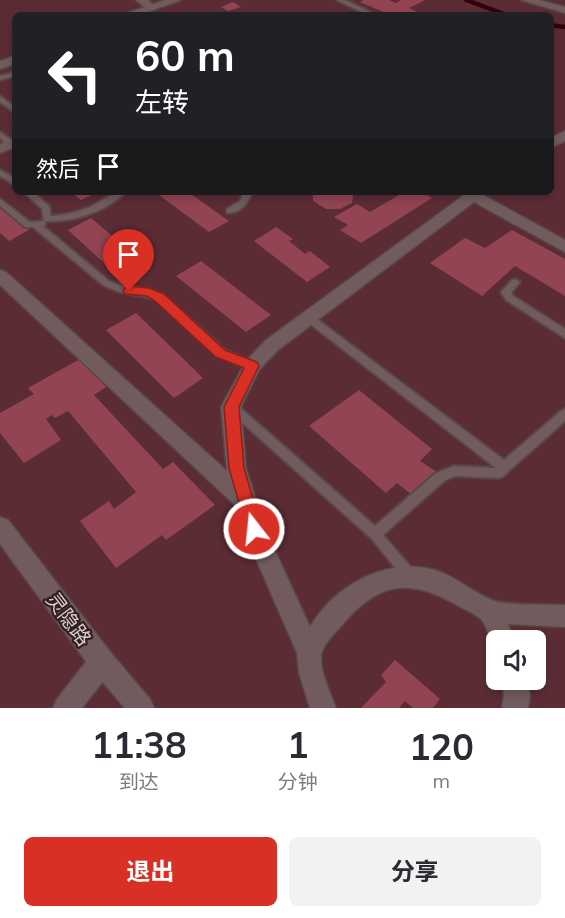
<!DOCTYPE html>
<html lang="zh">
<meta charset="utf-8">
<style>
:root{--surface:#fff;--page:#f2f2f3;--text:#2b2b33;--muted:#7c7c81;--accent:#d93025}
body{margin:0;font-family:Mulish,"Noto Sans SC",sans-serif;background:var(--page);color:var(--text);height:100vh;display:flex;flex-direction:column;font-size:22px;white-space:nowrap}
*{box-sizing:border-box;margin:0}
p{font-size:20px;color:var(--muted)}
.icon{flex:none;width:33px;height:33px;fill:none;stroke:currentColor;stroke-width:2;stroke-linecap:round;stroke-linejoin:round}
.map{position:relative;height:708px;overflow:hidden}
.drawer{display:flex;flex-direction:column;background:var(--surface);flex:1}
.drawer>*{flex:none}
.hud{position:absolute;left:12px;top:12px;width:542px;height:183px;border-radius:9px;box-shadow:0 3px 9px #0003;background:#202124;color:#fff;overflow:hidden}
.controls{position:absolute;left:486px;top:630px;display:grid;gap:12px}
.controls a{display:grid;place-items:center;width:60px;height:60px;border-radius:9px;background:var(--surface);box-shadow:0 3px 9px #0003;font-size:30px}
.pin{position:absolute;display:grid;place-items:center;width:51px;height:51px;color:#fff;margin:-62px -26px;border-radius:50% 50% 50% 0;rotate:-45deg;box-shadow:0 0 6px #0007}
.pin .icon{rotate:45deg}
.me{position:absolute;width:66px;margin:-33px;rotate:344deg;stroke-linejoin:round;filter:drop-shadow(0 0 4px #0008)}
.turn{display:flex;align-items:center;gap:21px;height:126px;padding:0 24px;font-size:27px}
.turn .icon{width:78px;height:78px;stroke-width:2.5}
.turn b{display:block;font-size:42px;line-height:51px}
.then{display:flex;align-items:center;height:57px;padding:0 24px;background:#0003;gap:12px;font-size:22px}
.eta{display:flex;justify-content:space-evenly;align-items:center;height:102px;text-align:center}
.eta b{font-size:36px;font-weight:700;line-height:42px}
.primary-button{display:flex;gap:12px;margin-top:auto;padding:12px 24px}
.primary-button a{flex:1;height:69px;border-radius:9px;background:var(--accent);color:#fff;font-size:24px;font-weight:700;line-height:69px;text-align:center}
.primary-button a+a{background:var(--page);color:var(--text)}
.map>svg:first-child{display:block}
.green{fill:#5c2c35;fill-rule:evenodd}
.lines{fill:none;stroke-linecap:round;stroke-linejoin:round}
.stream{stroke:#33000d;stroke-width:4.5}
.building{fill:#924453}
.lane-casing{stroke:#574749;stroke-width:4}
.street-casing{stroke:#574749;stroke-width:3}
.secondary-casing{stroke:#574749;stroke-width:3}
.lane{fill:#715b5d;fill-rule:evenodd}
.street{fill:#715b5d;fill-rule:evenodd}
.secondary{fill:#715b5d;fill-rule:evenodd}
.route{fill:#d93025;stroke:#8d1f18;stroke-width:1.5}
.labels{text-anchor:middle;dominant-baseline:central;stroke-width:4.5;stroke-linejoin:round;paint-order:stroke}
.near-street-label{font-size:20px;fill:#ddcfd1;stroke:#322022}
</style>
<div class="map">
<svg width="565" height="708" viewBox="0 0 565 708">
<rect width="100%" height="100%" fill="#3d292c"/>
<!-- green -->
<path class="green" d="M0,0h565v708h-565zM15,15h535v177h-535zM496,640h40v40h-40z"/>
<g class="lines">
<!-- stream -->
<g class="stream">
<path d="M466,0l41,15"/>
<path d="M550,25l15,2"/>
</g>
</g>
<!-- building -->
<g class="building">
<path d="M364,0h25l7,3 5,-3h24l-16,8 15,7h-34l-30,-13z"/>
<path d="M233,2l8,5 -13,4 -7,-4z"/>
<path d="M71,192h20l3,2 -13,6z"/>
<path d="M155,192h33l41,29 -20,11z"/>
<path d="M313,192h35l5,3 -1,8 -12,6h-14l-13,-8z"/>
<path d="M404,192h17l11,6 -71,45 -21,-13 8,-5 -14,-8 23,-13 13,8z"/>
<path d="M0,206l29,24 -20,11 -9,-8z"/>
<path d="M91,218l59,50 -25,14 -57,-52z"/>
<path d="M276,227l17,12 -4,2 16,13 5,-3 20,16 -23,15 -53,-41z"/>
<path d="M512,230l53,29v37l-50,-30 -33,30 -52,-33 35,-25 20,10z"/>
<path d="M201,261l70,54 -25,17 -70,-56z"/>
<path d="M136,313l67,65 -29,20 -68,-68z"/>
<path d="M80,359l26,28 -12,8 69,74 10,-7 42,43 -49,35 -4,-5 -46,33 -36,-47 29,-20 5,8 22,-17 -68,-81 -13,7 -3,-3 -6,4 15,21 -37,23 -24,-30v-20l34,-19 -6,-6z"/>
<path d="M359,390l73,59 -12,12 17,11 -25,23 -15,-12 -11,10 -77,-67z"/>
<path d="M395,660l45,39 -7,9h-20l-8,-7 -6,7h-38l25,-26 -5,-7z"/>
</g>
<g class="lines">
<!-- lane casing -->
<g class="lane-casing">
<g id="lane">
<path d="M337,0h8l31,15h-8z"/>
<path d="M15,72v4l-15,4v-4z"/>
<path d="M0,96l15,11v6l-15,-11z"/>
<path d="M0,132l13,9v4h-6l-7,-7z"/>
<path d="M0,170l15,8v7l-15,-9z"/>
<path d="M24,192h9l16,14 2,10c14,-1 26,-4 39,-9 14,-7 21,-15 36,-15 -20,19 -53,31 -81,29v4l-2,1 66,55 11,4 26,4 17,6 62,55 31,13 1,3 -1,3h-8l-31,-13 -60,-57 -38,-7 -16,-7 -70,-58h-8l-25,-21v-7l30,23 14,-1 -2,-12z"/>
<path d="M244,192h8c-4,11 -12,22 -25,21v-4l13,-8z"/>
<path d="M515,279l5,3 -9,11 2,3 52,33v9l-59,-38 -5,-8 11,-12z"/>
<path d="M309,313l195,147 57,-49 4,-2v12l-63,56 -4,1 -43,-2 -11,5 -61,54 33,38 2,4 -2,4 -5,2 -5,-2 -35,-43 -142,-127 -2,-3 2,-3h8l138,121 61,-53 18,-7 42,2 -191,-148 -1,-3z"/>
</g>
</g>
<!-- street casing -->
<g class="street-casing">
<g id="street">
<path d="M136,0h12l8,7 -1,2h-8z"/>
<path d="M521,0h18l26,7v6z"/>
<path d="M565,131v10l-15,7v-10z"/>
<path d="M15,138v9l-15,6v-9z"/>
<path d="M459,192h26l-2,3 82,45v12l-91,-50 -196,148 -19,20 -18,37 5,61 19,61 45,98c25,-42 76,-70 125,-57 20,6 37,22 57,30 14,6 55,4 73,5v22l-57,-3 6,16h-18v10l-2,-2c-4,-8 -7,-23 -13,-29 -7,-6 -19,-11 -28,-16 -47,-26 -76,-19 -111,22 -7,8 -19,19 -21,30 -1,18 9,37 15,53h-26l-11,-35 -2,-20 -54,-124 -6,-22 -237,-222v-15l6,2 221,199 -6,-64 25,-46 20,-21 197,-144z"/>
<path d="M102,650l9,3 3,9 -3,9 -29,37h-29l4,-9 36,-46z"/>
<path d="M502,680h24l4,15 -2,13h-26l2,-13z"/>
</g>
</g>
<!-- secondary casing -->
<g class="secondary-casing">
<g id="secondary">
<path d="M165,0h16l-42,15h-17z"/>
<path d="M15,56v8l-15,5v-8z"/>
<path d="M0,517l8,3 103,133 39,46 4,9h-29l-32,-37 -93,-127z"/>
</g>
</g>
<!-- lane -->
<use href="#lane" class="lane"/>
<!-- street -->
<use href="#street" class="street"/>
<!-- secondary -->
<use href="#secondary" class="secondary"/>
</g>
<!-- route -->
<path class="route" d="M129,286l20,2 15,6 61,56 32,12 2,4 -20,41 5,61 18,61 -2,5 -6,2 -6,-2 -19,-66 -5,-61 20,-39 -28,-11 -61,-56 -8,-5 -22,-2 -2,-3 2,-4z"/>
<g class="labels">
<!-- near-street labels -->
<g class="near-street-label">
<text transform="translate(69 619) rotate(53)">灵隐路</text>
</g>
</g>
</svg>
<div class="controls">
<a><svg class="icon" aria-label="sound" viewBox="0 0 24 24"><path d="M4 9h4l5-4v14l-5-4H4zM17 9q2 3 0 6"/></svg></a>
</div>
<div class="pin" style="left:129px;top:291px;background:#d93025"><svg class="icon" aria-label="arrive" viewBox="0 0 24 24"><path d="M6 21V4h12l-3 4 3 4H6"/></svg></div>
<svg class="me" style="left:254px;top:529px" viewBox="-20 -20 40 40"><circle r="17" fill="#d93025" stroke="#fff" stroke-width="3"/><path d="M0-11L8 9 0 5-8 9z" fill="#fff"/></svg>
<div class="hud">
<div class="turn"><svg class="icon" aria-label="left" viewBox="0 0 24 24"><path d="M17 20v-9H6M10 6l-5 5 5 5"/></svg><div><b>60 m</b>左转</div></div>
<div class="then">然后<svg class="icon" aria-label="arrive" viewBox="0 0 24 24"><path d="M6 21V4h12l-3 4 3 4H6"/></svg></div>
</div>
</div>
<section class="drawer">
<div class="eta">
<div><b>11:38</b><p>到达</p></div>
<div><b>1</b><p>分钟</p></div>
<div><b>120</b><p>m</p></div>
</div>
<div class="primary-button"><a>退出</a><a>分享</a></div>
</section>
